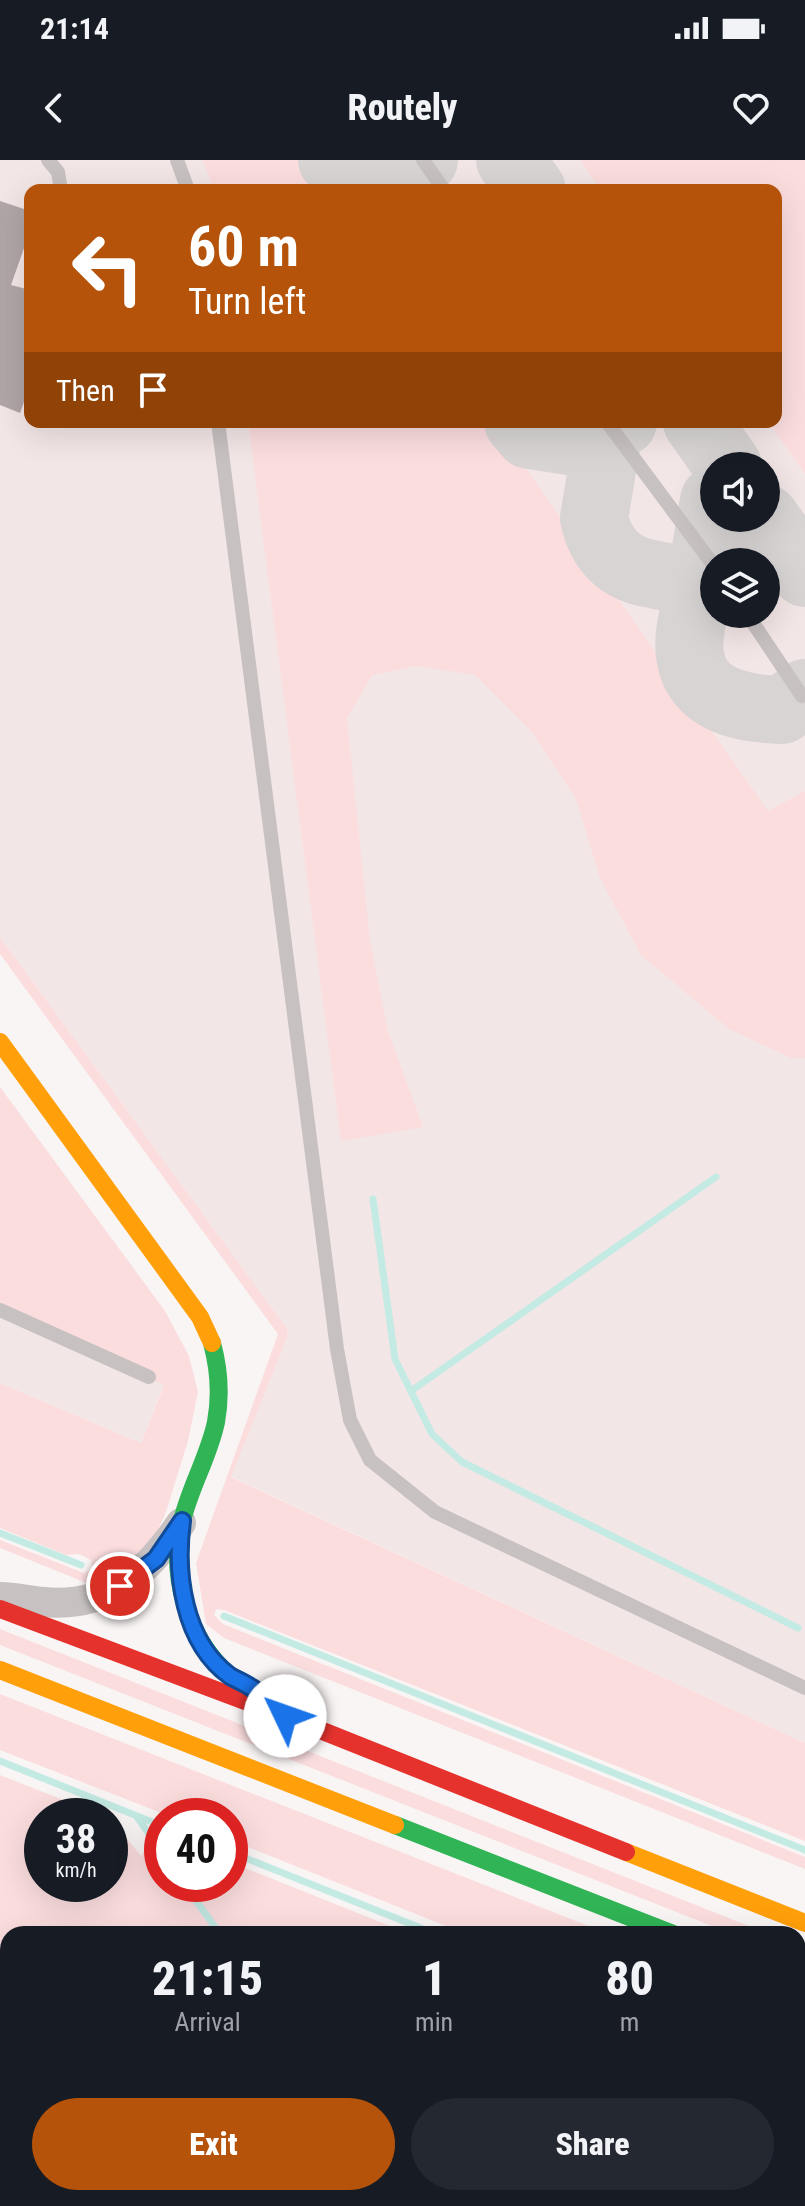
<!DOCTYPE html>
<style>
:root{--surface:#171b24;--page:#242831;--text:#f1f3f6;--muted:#9ea1a6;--accent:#b45309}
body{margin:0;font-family:"Roboto Condensed",sans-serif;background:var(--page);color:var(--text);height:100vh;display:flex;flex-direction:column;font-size:30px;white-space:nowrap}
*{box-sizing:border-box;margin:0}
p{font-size:26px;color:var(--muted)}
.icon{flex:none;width:44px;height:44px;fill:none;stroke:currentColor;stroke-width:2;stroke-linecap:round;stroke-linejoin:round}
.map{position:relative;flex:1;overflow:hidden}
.sheet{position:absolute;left:0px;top:1766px;width:806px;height:280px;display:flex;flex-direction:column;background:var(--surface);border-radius:24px 24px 0 0;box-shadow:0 8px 32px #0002}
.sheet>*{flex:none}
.banner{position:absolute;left:24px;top:24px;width:758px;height:244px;border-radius:16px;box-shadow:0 8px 32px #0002;background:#b45309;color:#fff;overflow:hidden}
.buttons{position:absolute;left:700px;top:292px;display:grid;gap:16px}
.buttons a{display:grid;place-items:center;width:80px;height:80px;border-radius:50%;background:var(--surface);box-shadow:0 8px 32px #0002;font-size:40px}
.speed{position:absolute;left:24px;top:1638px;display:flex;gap:16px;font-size:40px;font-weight:700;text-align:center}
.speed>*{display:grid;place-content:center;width:104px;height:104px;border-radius:50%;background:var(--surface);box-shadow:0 8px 32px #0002;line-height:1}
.speed small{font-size:20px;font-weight:400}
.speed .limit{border:12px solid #d22;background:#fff;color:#111}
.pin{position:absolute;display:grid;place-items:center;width:68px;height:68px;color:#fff;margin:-34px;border:4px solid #fff;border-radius:50%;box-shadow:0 2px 8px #0007}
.me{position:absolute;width:88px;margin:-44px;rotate:312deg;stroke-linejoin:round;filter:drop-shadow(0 0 6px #0008)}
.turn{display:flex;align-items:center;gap:28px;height:168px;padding:0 32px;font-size:36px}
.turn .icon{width:104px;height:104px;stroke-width:2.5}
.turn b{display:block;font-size:56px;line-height:68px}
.then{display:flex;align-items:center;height:76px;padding:0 32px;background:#0003;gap:16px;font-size:30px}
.eta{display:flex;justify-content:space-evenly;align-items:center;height:136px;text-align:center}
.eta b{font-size:48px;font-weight:800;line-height:56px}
.primary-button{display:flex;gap:16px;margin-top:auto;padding:16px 32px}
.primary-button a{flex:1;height:92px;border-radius:48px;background:var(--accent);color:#fff;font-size:32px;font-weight:800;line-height:92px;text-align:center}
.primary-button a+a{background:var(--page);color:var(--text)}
.status{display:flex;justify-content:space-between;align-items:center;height:56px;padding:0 40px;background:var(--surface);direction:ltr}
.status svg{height:22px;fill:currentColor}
header{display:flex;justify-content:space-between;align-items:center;height:104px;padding:0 32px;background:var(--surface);font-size:36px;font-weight:800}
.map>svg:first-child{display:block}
.built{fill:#f3e6e6;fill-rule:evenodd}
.green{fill:#fbddde}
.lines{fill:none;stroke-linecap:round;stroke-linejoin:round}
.stream{stroke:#c4eae4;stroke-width:7}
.taxiway{stroke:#d8d4d4;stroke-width:68}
.building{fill:#b1a6a7}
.lane{stroke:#c7c1c1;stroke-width:14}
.street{stroke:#c7c1c1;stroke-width:30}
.fast{stroke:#30b455;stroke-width:18}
.slow{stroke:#ff9f0a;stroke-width:18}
.jam{stroke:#e5322d;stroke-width:18}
.route-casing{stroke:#114b97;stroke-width:20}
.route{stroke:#1a73e8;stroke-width:14}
</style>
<div class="status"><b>21:14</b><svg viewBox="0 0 49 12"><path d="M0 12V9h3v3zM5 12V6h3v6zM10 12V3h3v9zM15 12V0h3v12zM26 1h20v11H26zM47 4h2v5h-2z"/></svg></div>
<header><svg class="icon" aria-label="back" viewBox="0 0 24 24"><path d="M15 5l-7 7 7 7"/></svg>Routely<svg class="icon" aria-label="heart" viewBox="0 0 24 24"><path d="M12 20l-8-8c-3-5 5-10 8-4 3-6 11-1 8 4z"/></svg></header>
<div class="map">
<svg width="805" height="2046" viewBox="0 0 805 2046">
<rect width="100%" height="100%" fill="#faf5f5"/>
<!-- built -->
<g class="built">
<path d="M0,0h805v1583l-575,-267 57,-138 1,-8 -288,-393zM30,30h746v232h-746zM714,306h52v52h-52zM714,402h52v52h-52z"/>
<path d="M0,997l164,227 -23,59 -141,-60z"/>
</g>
<!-- green -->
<g class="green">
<path d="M203,0h106l21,30h-116z"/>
<path d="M580,0h225v314l-37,-52h8v-232h-175z"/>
<path d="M248,262h245l275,389 37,-20v267h-14l-62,-29 -88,-74 -41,-77 -24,-79 -44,-67 -57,-57 -58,-9 -45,9 -25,44 23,221 18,91 35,96 -82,14z"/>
<path d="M0,777l288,393 -1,8 -56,139 574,266v98l-581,-231 -8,-1 -2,6 9,9 582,233v12l-581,-231 -18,-14 -10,-61 82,-229 -278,-380z"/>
<path d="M0,927l165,224 24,45 9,36 -10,49 -23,74 -20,41 -34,22 -22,6 -89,-36v-8l84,33 8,-4 -1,-9 -12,-6 -13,1 -66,-27v-145l141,60 23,-58 -164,-75z"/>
<path d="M0,1469l769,305h-37l-732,-289z"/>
<path d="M0,1534l609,240h-143l-236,-94v-24h-61l-169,-66z"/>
<path d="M0,1615l104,41h-62v68h68v-66l31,38 15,-23 6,2v49h68v-22l180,72h-402v264h790v-110l7,3v115h-805z"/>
</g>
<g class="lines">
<!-- stream -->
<g class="stream">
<path d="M373,1039l22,160 37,75 30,28 336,166"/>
<path d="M411,1231l305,-214"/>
<path d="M0,1373l81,32"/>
<path d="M224,1456l581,234"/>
<path d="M0,1601l162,65"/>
<path d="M137,1657l25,35"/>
<path d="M230,1692l206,82"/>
<path d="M184,1724l36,50"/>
<path d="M798,1917l7,3"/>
<path d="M407,2038l6,8"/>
<path d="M346,2046l9,-8"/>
</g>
<!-- taxiway -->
<g class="taxiway">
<path d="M332,0c10,9 57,20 70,15 8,-2 16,-10 22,-15"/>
<path d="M510,0l22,30"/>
<path d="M518,262l11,13 59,9 35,-22"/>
<path d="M610,262l-16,96c7,32 26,51 58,56 10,2 21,5 31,3 20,-5 35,-24 49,-38"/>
<path d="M697,262l31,44"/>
<path d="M714,340c-5,31 -10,62 -16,93 -4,19 -11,42 -8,62 6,46 54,54 92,55l23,-17"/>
<path d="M765,358l40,55"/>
</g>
</g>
<!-- building -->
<path class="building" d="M0,41l30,10v20l-19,54 19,5v95l-10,28 -20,-8z"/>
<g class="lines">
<!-- lane -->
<g class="lane">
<path d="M48,0l10,12 3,18"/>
<path d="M177,0l11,30"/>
<path d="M423,0l21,30"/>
<path d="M218,262l119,927 13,71 20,40 65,52 370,176"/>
<path d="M607,262l107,144"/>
<path d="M747,454l55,82"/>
<path d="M0,1150l149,67"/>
</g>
<!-- street -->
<path class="street" d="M1,1437c14,0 28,4 43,5 65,6 103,-29 137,-79"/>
<!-- fast -->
<g class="fast">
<path d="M212,1183c7,26 9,52 4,79 -7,34 -26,65 -34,99 -12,52 4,115 45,152 9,8 21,12 31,19"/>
<path d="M395,1665l278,109"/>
</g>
<!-- slow -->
<g class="slow">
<path d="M0,882l200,275 12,26"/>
<path d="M0,1510l395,155"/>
<path d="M626,1692l179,71"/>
</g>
<!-- jam -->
<g class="jam">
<path d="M0,1449l285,107 341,136"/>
<path d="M798,1823l7,3"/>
</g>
</g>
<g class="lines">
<!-- route casing -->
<g class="route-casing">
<path id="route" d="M120,1426l36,-27 26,-38c-7,52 1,121 48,155 7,4 15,7 22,12 12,7 23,19 33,28"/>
</g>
<!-- route -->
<use href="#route" class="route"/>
</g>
</svg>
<div class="buttons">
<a><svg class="icon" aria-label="sound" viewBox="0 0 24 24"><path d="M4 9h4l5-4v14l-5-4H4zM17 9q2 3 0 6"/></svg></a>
<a><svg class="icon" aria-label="layers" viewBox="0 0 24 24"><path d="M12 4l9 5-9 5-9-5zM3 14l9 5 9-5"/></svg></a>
</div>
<div class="speed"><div>38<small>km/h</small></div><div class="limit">40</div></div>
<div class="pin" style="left:120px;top:1426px;background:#d93025"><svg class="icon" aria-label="arrive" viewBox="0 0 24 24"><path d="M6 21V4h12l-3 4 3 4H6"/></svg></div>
<svg class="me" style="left:285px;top:1556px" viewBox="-20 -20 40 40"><circle r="19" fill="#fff"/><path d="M0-13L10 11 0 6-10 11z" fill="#1a73e8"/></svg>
<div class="banner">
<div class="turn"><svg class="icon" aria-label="left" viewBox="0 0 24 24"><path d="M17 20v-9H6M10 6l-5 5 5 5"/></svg><div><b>60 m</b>Turn left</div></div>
<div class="then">Then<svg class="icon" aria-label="arrive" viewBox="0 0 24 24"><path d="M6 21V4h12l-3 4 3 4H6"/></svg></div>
</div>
<section class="sheet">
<div class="eta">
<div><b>21:15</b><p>Arrival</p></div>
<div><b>1</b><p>min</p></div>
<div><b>80</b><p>m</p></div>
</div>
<div class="primary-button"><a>Exit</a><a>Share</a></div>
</section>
</div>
